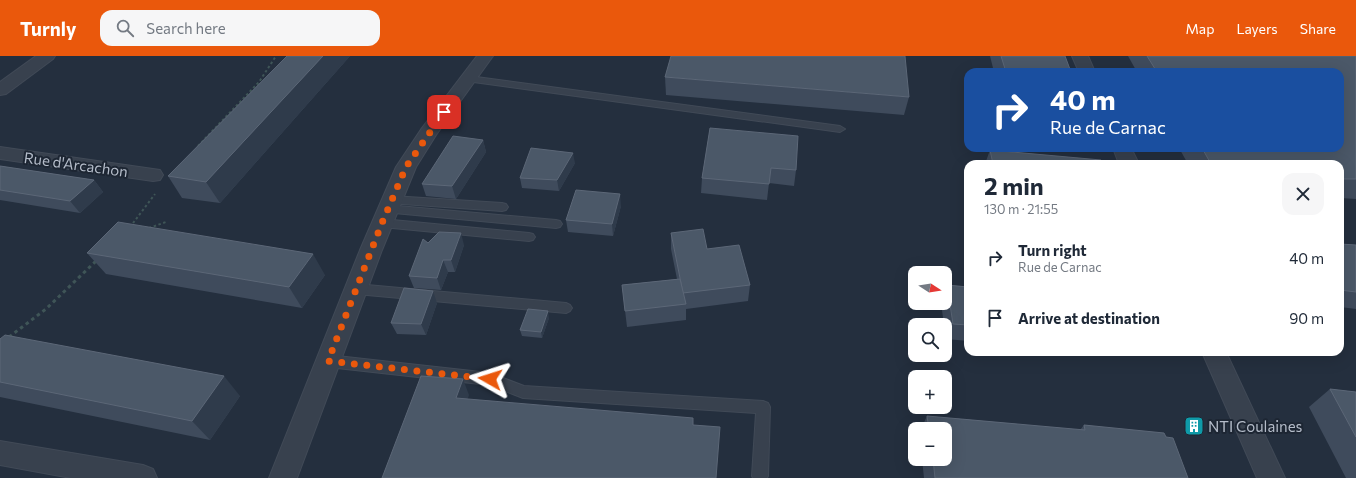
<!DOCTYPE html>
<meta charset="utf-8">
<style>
:root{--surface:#fff;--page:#f6f6f7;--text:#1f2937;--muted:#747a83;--accent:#ea580c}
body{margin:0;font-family:Commissioner,sans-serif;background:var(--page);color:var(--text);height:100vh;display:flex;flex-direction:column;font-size:15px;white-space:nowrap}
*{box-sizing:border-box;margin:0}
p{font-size:13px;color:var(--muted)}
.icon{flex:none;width:22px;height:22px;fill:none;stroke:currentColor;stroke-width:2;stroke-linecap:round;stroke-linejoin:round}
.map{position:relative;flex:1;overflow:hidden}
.side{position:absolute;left:964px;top:104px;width:380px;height:196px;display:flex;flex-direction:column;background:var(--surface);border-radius:12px;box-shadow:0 4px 16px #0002}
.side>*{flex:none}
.guide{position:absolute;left:964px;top:12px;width:380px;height:84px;border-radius:12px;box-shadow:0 4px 16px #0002;background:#1a4fa0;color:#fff;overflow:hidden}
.needle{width:26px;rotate:102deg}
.tools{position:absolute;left:908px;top:210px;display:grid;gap:8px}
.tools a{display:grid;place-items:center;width:44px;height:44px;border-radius:8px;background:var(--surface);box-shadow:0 4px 16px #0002;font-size:20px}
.pin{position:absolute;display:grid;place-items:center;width:34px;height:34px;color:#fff;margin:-17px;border-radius:8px;box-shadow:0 2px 6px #0006}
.me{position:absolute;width:44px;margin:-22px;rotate:276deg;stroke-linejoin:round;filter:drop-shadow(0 0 3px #0008)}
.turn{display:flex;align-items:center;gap:14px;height:84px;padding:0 20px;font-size:18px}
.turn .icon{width:52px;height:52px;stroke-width:2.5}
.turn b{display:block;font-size:28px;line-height:34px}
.round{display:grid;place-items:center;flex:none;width:42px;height:42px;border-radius:12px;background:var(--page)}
.summary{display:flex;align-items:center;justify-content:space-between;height:68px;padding:0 20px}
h1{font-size:24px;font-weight:700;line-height:30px}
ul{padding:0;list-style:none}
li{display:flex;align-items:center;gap:12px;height:60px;padding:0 20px}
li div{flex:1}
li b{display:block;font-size:15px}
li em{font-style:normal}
header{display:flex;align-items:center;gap:24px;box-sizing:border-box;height:56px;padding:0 20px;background:var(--accent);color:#fff}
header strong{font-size:19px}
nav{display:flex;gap:22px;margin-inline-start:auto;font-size:14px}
.search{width:280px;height:36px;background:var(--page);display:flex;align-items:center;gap:10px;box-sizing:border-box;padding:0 14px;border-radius:12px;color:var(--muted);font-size:15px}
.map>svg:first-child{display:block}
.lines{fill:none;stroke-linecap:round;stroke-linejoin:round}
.lane-casing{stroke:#414a57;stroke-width:2}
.street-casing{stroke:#414a57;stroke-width:2}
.path-far1{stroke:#3f5557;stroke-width:2;stroke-dasharray:2.5 2.5;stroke-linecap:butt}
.path{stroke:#3f5557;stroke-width:3;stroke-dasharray:3.5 3.5;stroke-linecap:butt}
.lane{fill:#38414e;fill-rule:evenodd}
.street{fill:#38414e;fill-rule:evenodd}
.wall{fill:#3f4b5c}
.shaded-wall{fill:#2f3b4b}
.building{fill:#4b5868;stroke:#5c6777}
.route{stroke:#ea580c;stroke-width:7;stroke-dasharray:0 12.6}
.labels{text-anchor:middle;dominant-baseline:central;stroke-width:4;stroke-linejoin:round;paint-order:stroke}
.street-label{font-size:15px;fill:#b4bcc9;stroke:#1d2633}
.poi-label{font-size:15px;fill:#b4bcc9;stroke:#1d2633;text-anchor:start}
</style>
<header>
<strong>Turnly</strong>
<div class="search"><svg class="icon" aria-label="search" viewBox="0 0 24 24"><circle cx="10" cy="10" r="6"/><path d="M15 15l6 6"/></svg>Search here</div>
<nav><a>Map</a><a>Layers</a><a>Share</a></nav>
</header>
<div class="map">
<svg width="1356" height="422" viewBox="0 0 1356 422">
<rect width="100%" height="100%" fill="#242f3e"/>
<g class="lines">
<!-- lane casing -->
<g class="lane-casing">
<g id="lane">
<path d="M469,20l371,50 5,3 -5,3 -374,-51 -2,-2 2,-2z"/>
<path d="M392,140l110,7 4,1 2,3 -2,3 -4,1 -114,-8 -2,-3 2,-3z"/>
<path d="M387,149l169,15 4,1 2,3 -2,3 -4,1 -173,-16 -2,-3 2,-3z"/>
<path d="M382,163l147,14 4,1 2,3 -2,3 -4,1 -147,-14 -4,-1 -2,-3 2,-3z"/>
<path d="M356,228l210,19 4,2 2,3 -2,3 -4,2 -210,-19 -4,-2 -2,-3 2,-3z"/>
<path d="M328,299l162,18 34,13 239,15 5,2 2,4 -2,69 -1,2h-14l-1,-2 4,-63 -233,-15 -34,-13 -161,-18 -5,-2 -2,-4 2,-4z"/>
</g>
</g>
<!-- street casing -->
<g class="street-casing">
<g id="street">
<path d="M36,0h19l-2,3 -47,35 -6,1v-13z"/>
<path d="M477,0h16l-57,79 -20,32 -34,83 -85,228h-28l91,-228 36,-83 26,-39z"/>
<path d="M1072,0h16l7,16h-16z"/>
<path d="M0,91l153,22 7,1 3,5 -3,5 -7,1 -153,-22z"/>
<path d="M1113,92h18l8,16h-20z"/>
<path d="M1202,296h24l59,126h-28z"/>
<path d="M0,385l143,24 10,4 4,9h-86l-71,-13z"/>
</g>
</g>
<!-- path-far1 -->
<g class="path-far1">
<path d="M198,90l61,-64 17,-26"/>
<path d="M130,171l25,-33"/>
<path d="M149,172l17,-6"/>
</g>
<!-- path -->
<path class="path" d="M9,281l37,-28 51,-49"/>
<!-- lane -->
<use href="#lane" class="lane"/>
<!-- street -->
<use href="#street" class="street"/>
</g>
<!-- wall -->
<g class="wall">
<path d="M287,0h63l-130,147 -38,-5 -14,-22z"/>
<path d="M990,0h75l6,16h-77z"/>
<path d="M1128,0h228v143l-16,-1v-34h-152l-9,-16h161v-76h-203z"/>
<path d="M665,21l244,20 -5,18 -238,-20z"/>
<path d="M710,72l86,42 -2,16 -25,-3 -2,17 -66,-7 1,-15z"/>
<path d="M483,84l3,12 -30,47 -30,-3 -4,-12z"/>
<path d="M990,94l113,14h-118z"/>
<path d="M575,107l-16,28 -37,-3 -2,-10z"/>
<path d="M0,110l94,14 9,12 -23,21 -80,-13z"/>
<path d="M621,150l-8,30 -45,-4 -2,-12z"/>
<path d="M671,177l36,16 43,36 -2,16 -62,8v11l-59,7 -5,-42 55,-6 -6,-30z"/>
<path d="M428,187l36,2 -9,27h-7l-7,18 -27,-2 -5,-12z"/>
<path d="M1340,188l16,1v64l-16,-2z"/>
<path d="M87,197l238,22 -23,33 -196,-34z"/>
<path d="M947,229l21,2v54l-22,-2 -1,-14h-1l-3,-22h4v-13z"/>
<path d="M437,247l-11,32 -29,-1 -6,-11z"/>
<path d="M549,262l-7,20 -20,-2 -2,-6z"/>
<path d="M0,283l240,57 -30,44 -210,-43z"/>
<path d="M1330,333l26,3v86h-10l-37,-71z"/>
<path d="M927,360l153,14 4,-5 82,12 22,41h-264l-2,-19h23v-30h-24z"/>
</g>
<!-- shaded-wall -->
<g class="shaded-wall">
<path d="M323,0h27l-130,147 -14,-21z"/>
<path d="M483,84l3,12 -30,47 -4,-13z"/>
<path d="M573,97l2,10 -16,28 -2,-11z"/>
<path d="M94,124l9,12 -23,21 -10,-12z"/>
<path d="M620,138l1,12 -8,30 -1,-12z"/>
<path d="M461,177l3,12 -9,27 -4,-12z"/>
<path d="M313,198l12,21 -23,33 -13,-21z"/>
<path d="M443,204l5,12 -7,18 -4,-12z"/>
<path d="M433,235l4,12 -11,32 -5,-11z"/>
<path d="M548,255l1,7 -7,20 -1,-6z"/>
<path d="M224,320l16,20 -30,44 -18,-19z"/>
<path d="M463,323l6,16 -6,19 -7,-16z"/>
</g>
<!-- building -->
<g class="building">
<path d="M287,0h36l-117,126 -38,-6z"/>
<path d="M671,0h234l4,41 -244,-20z"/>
<path d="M1001,0h64l6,16h-65z"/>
<path d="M1147,0h209v123h-16v-15h-129l-9,-16h138v-76h-183z"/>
<path d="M710,72l88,8 -2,34 -25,-2 -2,16 -67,-6z"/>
<path d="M453,80l30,4 -31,46 -30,-2z"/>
<path d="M531,92l42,5 -16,27 -37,-2z"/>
<path d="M990,94l111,10 2,4h-110z"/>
<path d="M0,110l94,14 -24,21 -70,-11z"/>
<path d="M576,134l44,4 -8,30 -46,-4z"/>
<path d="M118,166l195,32 -24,33 -202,-34z"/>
<path d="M703,173l4,20 32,-4 11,40 -67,8 -12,-60z"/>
<path d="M439,176l22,1 -10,27h-8l-6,18 -28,-2 14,-37 5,4z"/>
<path d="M1340,188l16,1v47l-16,-2z"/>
<path d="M680,223l6,25 -61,7 -3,-26z"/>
<path d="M947,229l21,2v38l-15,-1z"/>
<path d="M404,232l29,3 -12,33 -30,-1z"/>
<path d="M528,253l20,2 -7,21 -21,-2z"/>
<path d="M5,279l219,41 -32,45 -192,-39v-43z"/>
<path d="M421,320l42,3 -7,19 237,20v7l27,2 -4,51h-334z"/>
<path d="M1330,333l26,3v45z"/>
<path d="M927,360l158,14 -1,-5 80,8 2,4 7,1 15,40h-253l-2,-19h12v-30h-16z"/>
</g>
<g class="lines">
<!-- route -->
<path class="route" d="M444,56l-38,55 -24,56 -54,138 162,18"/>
</g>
<!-- icons -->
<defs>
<g id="building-square" transform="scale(1)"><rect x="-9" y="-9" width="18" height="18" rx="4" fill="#0f9aa8" stroke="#1d2633"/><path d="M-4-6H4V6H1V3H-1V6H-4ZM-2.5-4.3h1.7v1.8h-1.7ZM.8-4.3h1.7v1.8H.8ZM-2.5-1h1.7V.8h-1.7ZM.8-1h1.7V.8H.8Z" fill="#fff"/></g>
</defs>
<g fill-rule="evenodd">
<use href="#building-square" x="1194" y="370"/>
</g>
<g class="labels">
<!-- street labels -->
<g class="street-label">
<text transform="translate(76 108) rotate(8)">Rue d'Arcachon</text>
</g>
<!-- poi labels -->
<g class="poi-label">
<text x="1208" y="370">NTI Coulaines</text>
</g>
</g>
</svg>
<div class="tools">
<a><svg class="needle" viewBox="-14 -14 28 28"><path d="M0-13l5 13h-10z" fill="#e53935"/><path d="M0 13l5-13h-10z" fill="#747a83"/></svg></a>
<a><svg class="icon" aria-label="search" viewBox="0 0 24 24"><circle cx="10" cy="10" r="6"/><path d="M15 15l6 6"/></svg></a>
<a>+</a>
<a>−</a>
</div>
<div class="pin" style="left:444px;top:56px;background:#d93025"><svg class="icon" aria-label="arrive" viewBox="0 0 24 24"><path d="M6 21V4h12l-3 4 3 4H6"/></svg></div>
<svg class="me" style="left:490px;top:323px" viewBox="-20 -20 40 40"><path d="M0-17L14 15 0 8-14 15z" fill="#ea580c" stroke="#fff" stroke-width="4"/></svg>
<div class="guide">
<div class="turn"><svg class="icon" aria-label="right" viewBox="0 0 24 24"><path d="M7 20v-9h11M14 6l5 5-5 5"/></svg><div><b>40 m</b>Rue de Carnac</div></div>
</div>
<section class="side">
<div class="summary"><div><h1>2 min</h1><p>130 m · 21:55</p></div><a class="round"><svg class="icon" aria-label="close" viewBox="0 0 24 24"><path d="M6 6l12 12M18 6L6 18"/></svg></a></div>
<ul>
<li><svg class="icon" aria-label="right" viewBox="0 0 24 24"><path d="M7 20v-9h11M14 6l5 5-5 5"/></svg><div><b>Turn right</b><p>Rue de Carnac</p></div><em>40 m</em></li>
<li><svg class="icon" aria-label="arrive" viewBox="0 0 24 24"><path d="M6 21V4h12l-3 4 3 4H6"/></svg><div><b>Arrive at destination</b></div><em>90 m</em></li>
</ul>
</section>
</div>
